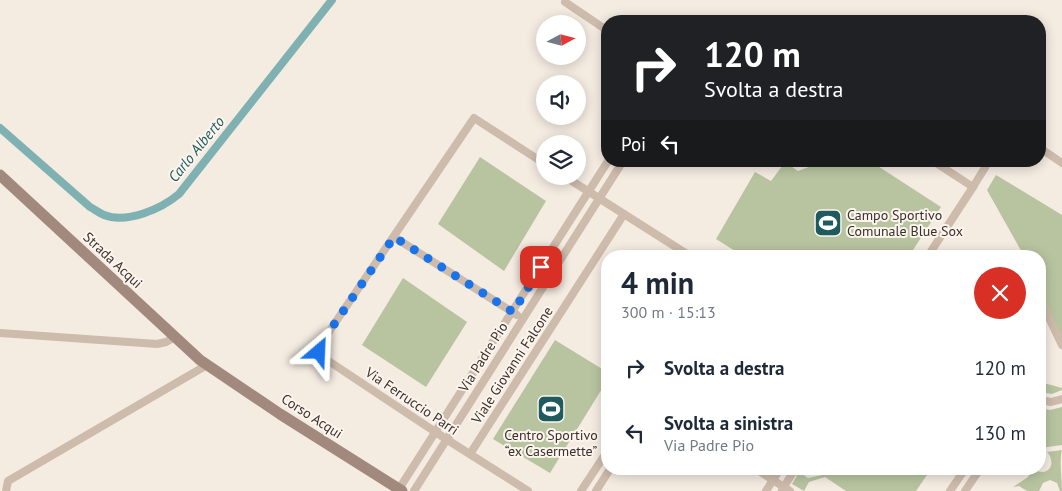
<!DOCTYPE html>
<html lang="it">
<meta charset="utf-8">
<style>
:root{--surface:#fff;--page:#f2f2f3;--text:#1f2937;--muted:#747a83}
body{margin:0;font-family:"PT Sans",sans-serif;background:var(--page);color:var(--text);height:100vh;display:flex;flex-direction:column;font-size:19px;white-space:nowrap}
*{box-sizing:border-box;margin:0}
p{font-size:16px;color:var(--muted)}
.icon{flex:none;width:28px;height:28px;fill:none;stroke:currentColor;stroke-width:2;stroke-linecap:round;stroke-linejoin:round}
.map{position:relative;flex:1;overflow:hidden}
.details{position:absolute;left:601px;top:250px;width:445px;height:225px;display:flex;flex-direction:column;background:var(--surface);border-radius:20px;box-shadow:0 2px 12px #0003}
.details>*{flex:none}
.hud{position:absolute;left:601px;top:15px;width:445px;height:152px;border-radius:20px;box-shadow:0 2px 12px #0003;background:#202124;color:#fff;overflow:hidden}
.needle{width:32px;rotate:83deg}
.controls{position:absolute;left:536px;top:15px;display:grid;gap:10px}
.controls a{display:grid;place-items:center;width:50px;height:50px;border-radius:50%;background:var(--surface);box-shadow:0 2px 12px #0003;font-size:25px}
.pin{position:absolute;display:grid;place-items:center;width:42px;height:42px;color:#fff;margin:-21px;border-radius:10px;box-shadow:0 2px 8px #0006}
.me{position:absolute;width:55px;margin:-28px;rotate:26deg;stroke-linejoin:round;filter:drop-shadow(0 0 4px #0008)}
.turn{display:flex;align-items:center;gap:18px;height:105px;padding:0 20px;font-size:22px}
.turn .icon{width:65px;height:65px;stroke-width:2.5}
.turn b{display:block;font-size:35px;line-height:42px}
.then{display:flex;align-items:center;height:48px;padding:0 20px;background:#0003;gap:10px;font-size:19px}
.round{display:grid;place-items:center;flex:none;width:52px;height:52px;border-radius:26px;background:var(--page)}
.overview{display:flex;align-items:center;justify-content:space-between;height:85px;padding:0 20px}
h1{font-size:30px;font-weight:700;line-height:38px}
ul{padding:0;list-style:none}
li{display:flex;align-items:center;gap:15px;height:65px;padding:0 20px}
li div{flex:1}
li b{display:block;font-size:19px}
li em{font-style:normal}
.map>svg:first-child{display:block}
.green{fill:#b8c4a0}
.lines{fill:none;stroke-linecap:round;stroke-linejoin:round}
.canal{stroke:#7fb0b2;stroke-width:8}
.street{stroke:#cdbbac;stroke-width:8}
.secondary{stroke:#a18a7d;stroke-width:11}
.route{stroke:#1a73e8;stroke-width:9;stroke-dasharray:0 16.2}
.labels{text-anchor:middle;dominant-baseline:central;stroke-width:4;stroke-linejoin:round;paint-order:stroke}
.poi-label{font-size:14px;fill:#3b302b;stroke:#fbf5ee;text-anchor:start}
.street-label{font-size:14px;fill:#3b302b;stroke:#fbf5ee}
.water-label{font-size:15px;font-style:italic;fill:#1f5a5e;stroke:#fbf5ee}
</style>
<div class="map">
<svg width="1062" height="491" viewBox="0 0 1062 491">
<rect width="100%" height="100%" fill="#f4ebe1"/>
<!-- green -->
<g class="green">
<path d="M480,157l66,44 -42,70 -66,-47z"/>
<path d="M816,161h54l71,46 -32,49h-166l-27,-17 39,-67 16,9 14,-19 13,9 16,-6z"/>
<path d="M996,175l66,40v130l-22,-48v-41h-16l-37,-66z"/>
<path d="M403,278l64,44 -41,65 -64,-42z"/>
<path d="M555,340l52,32 1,7 -58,94 -57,-34z"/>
<path d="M1040,382l22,6v2l-10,4 -12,-2z"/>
<path d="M1062,407v38l-22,3v-40l10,2z"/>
<path d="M1062,450c-3,10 0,29 0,41h-2l-3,-8 -7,-3 -7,3 -4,8h-12l-8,-5 -6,1 15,-10 3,-8c4,1 8,3 12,3 11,-2 10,-14 4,-20z"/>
<path d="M830,469h101l-15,22h-70l-21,-14 -16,5 -5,9 -12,-7 7,-12 9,6 19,-4z"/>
</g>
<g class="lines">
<!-- canal -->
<path class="canal" d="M0,128l90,79c4,2 9,6 14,8 23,9 57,-6 75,-21l153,-194"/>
<!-- street -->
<g class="street">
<path d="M565,2l43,29"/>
<path d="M1040,148l22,15"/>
<path d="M933,161l40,26 16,-26"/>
<path d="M564,176l126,80"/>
<path d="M394,237l123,78"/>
<path d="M928,256l45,-69"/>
<path d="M1023,256h1"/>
<path d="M1040,299l22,46"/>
<path d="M0,333l157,11 9,-2 9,-5"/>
<path d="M1040,400l11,2 11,-3"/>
<path d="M470,454l154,-240"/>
<path d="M756,469l34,22"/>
<path d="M399,489l209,-328"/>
<path d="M782,490l13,-21"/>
<path d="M6,491l2,-10 199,-116"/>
<path d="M414,491l209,-330"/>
<path d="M528,491l-82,-52 -122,-81 -5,-6 1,-7 154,-227 71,46"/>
<path d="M581,491l27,-41"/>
<path d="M596,491l14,-22"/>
<path d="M766,491l14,-22"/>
<path d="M950,491l15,-22"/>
<path d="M965,491l15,-22"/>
</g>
<!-- secondary -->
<path class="secondary" d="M0,175l200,185 80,54 122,77"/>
</g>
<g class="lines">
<!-- route -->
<path class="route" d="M319,352l1,-7 74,-108 119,75 28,-45"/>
</g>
<!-- icons -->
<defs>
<g id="stadium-square" transform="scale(1.4375)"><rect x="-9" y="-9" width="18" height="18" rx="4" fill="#1f5a5e" stroke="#fbf5ee"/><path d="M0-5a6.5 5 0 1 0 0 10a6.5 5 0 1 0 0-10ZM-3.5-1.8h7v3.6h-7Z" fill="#fff"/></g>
</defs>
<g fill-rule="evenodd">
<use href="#stadium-square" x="828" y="223"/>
<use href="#stadium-square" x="551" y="409"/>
</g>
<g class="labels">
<!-- poi labels -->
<g class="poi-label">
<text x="847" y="215">Campo Sportivo<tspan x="847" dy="16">Comunale Blue Sox</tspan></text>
<text x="551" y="435" text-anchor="middle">Centro Sportivo<tspan x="551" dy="16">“ex Casermette”</tspan></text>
</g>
<!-- street labels -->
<g class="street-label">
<text transform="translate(113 260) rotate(43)">Strada Acqui</text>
<text transform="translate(483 357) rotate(-58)">Via Padre Pio</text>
<text transform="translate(512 365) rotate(-57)">Viale Giovanni Falcone</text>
<text transform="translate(412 401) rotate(34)">Via Ferruccio Parri</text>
<text transform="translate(312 416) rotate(33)">Corso Acqui</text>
</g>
<!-- water labels -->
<g class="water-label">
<text transform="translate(196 149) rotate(-51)">Carlo Alberto</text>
</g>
</g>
</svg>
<div class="controls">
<a><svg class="needle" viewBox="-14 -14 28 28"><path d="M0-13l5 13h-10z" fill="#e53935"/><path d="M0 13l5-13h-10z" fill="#747a83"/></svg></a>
<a><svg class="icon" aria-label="sound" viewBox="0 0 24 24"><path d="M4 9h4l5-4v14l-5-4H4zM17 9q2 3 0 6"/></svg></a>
<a><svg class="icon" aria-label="layers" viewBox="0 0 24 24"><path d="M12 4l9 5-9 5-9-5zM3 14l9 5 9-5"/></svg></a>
</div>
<div class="pin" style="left:541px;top:267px;background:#d93025"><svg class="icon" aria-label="arrive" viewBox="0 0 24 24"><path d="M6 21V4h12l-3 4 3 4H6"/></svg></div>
<svg class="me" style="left:319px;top:352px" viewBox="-20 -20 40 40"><path d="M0-17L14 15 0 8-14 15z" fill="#1a73e8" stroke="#fff" stroke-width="4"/></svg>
<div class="hud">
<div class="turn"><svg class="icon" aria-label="right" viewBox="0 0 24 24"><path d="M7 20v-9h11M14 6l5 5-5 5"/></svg><div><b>120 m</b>Svolta a destra</div></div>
<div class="then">Poi<svg class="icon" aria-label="left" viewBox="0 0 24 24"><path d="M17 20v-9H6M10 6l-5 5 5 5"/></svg></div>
</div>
<section class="details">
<div class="overview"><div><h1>4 min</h1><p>300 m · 15:13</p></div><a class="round" style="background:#d93025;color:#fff"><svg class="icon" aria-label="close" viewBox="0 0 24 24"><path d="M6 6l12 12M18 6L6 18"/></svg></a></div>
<ul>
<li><svg class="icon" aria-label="right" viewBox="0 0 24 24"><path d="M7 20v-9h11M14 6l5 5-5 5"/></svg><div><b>Svolta a destra</b></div><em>120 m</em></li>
<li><svg class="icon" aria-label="left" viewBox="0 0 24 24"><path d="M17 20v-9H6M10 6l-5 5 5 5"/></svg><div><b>Svolta a sinistra</b><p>Via Padre Pio</p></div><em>130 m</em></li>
</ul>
</section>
</div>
